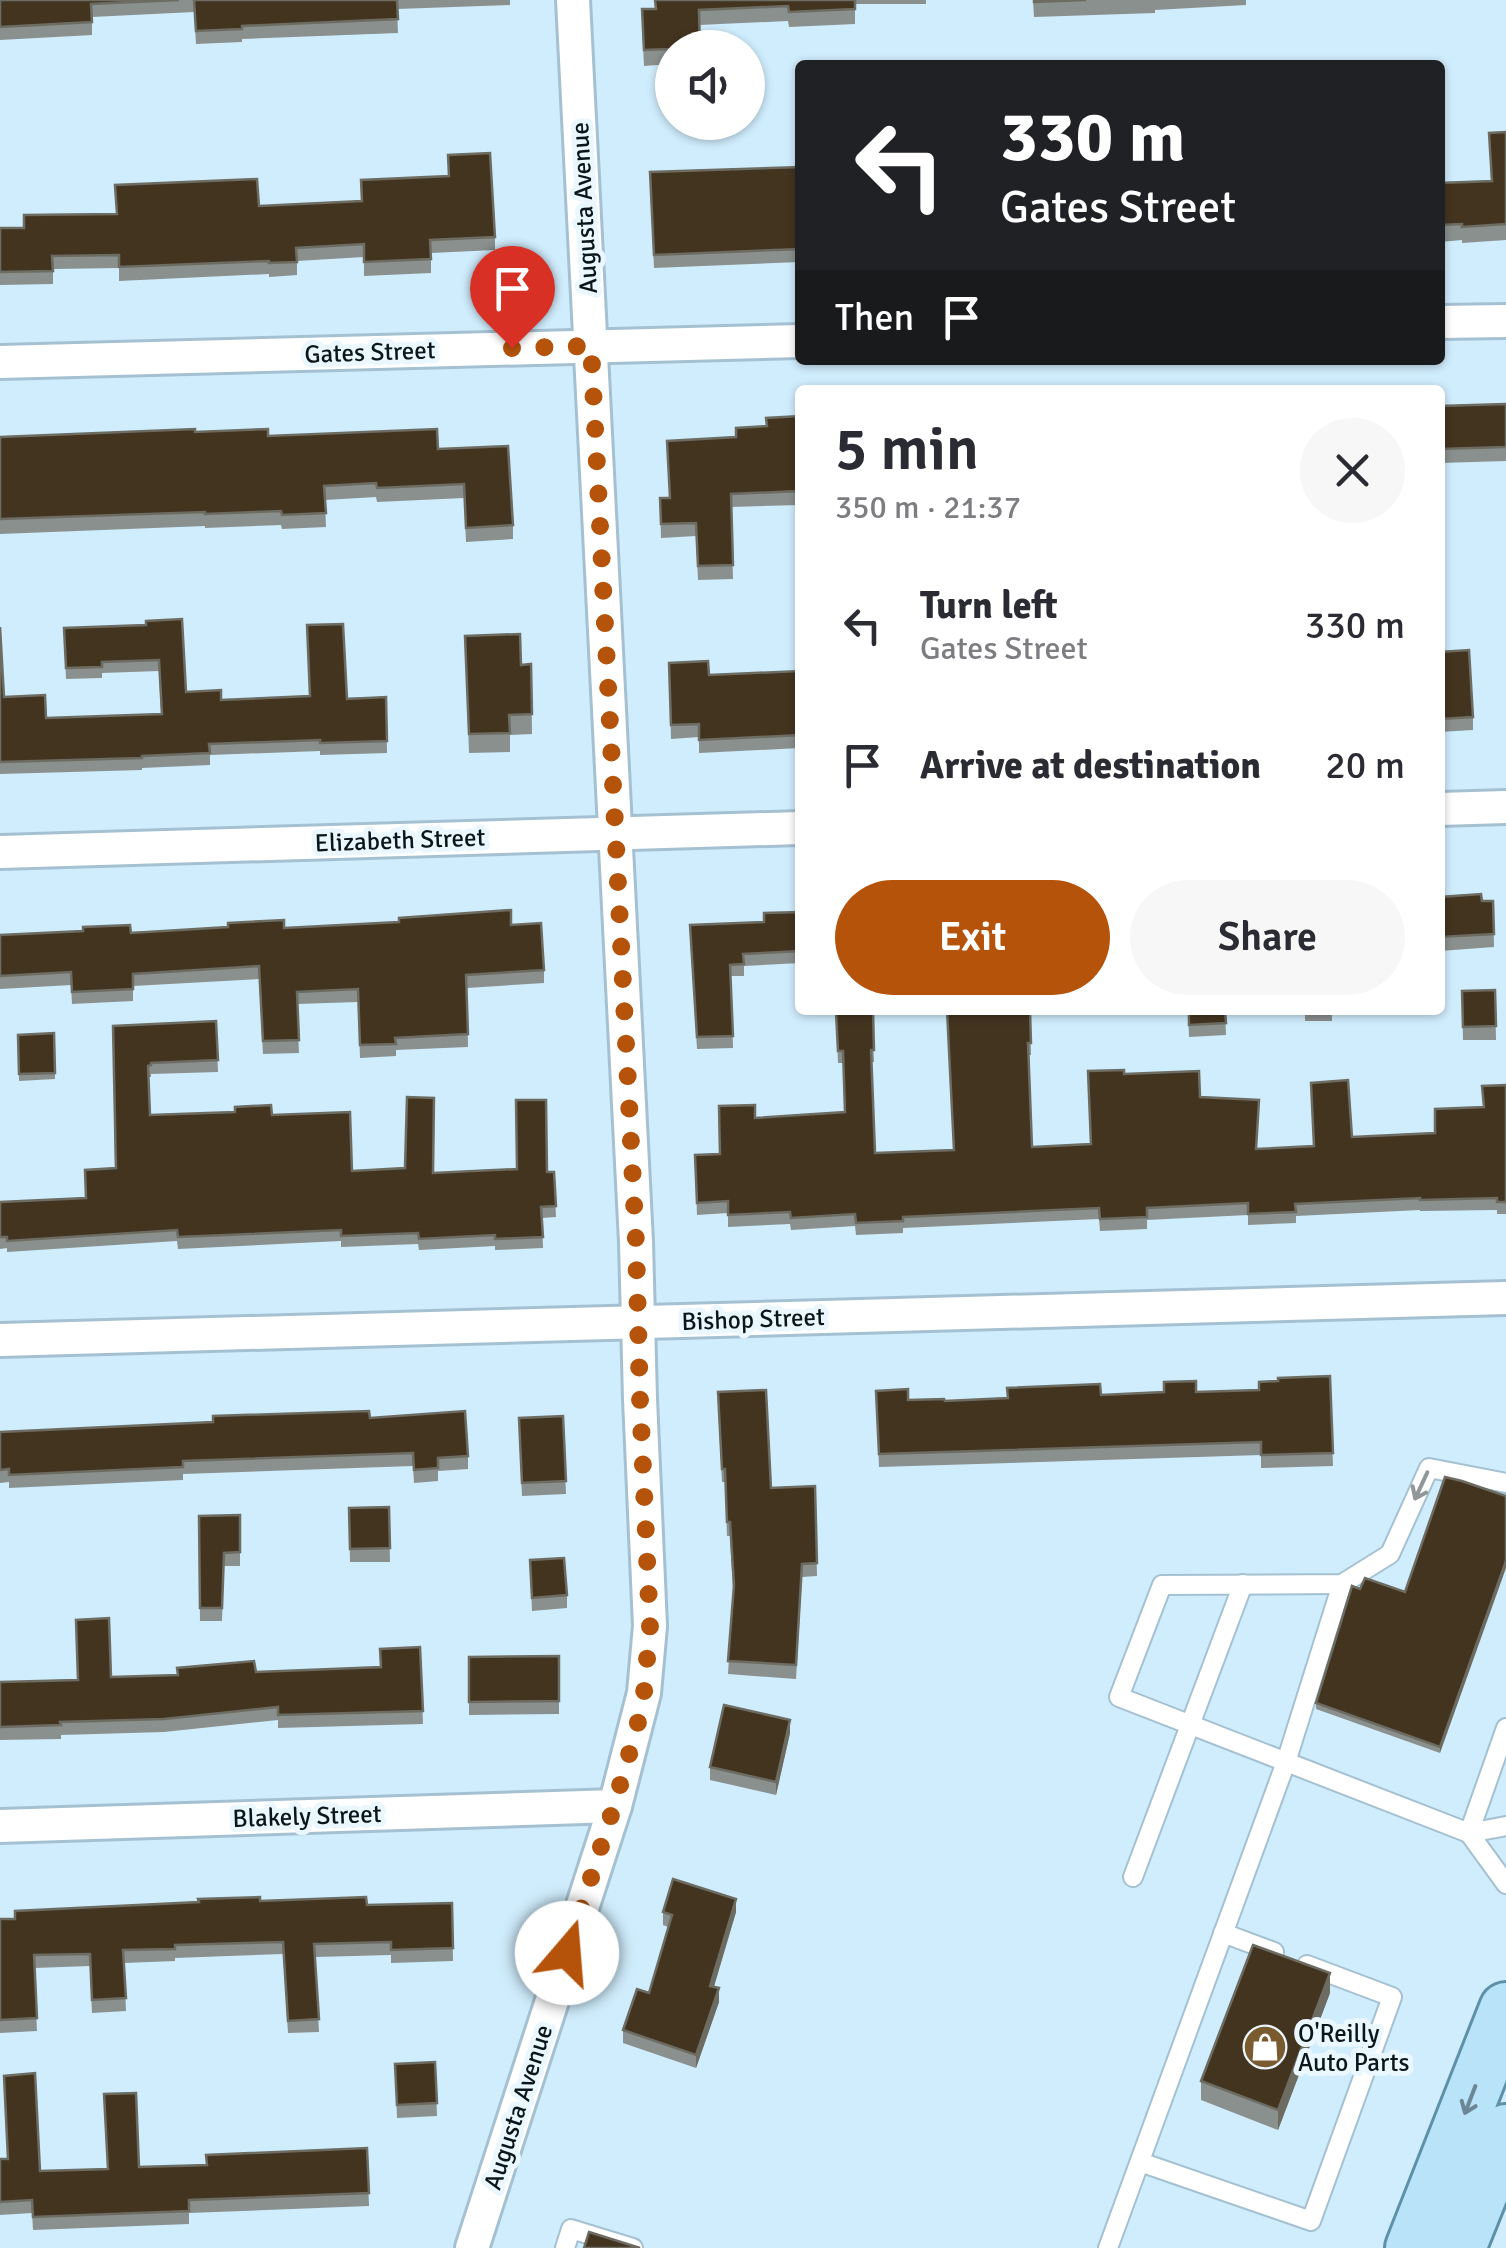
<!DOCTYPE html>
<meta charset="utf-8">
<style>
:root{--surface:#fff;--page:#f7f7f7;--text:#2b2b33;--muted:#7c7c81;--accent:#b45309}
body{margin:0;font-family:Signika,sans-serif;background:var(--page);color:var(--text);height:100vh;display:flex;flex-direction:column;font-size:38px;white-space:nowrap}
*{box-sizing:border-box;margin:0}
p{font-size:32px;color:var(--muted)}
.icon{flex:none;width:55px;height:55px;fill:none;stroke:currentColor;stroke-width:2;stroke-linecap:round;stroke-linejoin:round}
.map{position:relative;flex:1;overflow:hidden}
.details{position:absolute;left:795px;top:385px;width:650px;height:630px;display:flex;flex-direction:column;background:var(--surface);border-radius:10px;box-shadow:0 2px 8px #0004}
.details>*{flex:none}
.hud{position:absolute;left:795px;top:60px;width:650px;height:305px;border-radius:10px;box-shadow:0 2px 8px #0004;background:#202124;color:#fff;overflow:hidden}
.fabs{position:absolute;left:655px;top:30px;display:grid;gap:20px}
.fabs a{display:grid;place-items:center;width:110px;height:110px;border-radius:50%;background:var(--surface);box-shadow:0 2px 8px #0004;font-size:50px}
.pin{position:absolute;display:grid;place-items:center;width:85px;height:85px;color:#fff;margin:-102px -42px;border-radius:50% 50% 50% 0;rotate:-45deg;box-shadow:0 0 10px #0007}
.pin .icon{rotate:45deg}
.me{position:absolute;width:110px;margin:-55px;rotate:18deg;stroke-linejoin:round;filter:drop-shadow(0 0 8px #0008)}
.turn{display:flex;align-items:center;gap:35px;height:210px;padding:0 40px;font-size:45px}
.turn .icon{width:130px;height:130px;stroke-width:2.5}
.turn b{display:block;font-size:70px;line-height:85px}
.then{display:flex;align-items:center;height:95px;padding:0 40px;background:#0003;gap:20px;font-size:38px}
.round{display:grid;place-items:center;flex:none;width:105px;height:105px;border-radius:52px;background:var(--page)}
.head{display:flex;align-items:center;justify-content:space-between;height:170px;padding:0 40px}
h1{font-size:60px;font-weight:600;line-height:75px}
.cta{display:flex;gap:20px;margin-top:auto;padding:20px 40px}
.cta a{flex:1;height:115px;border-radius:60px;background:var(--accent);color:#fff;font-size:40px;font-weight:600;line-height:115px;text-align:center}
.cta a+a{background:var(--page);color:var(--text)}
ul{padding:0;list-style:none}
li{display:flex;align-items:center;gap:30px;height:140px;padding:0 40px}
li div{flex:1}
li b{display:block;font-size:38px}
li em{font-style:normal}
.map>svg:first-child{display:block}
.lines{fill:none;stroke-linecap:round;stroke-linejoin:round}
.lane-casing{stroke:#a5c1d1;stroke-width:22}
.street-casing{stroke:#a5c1d1;stroke-width:38}
.primary-casing{stroke:#5e90a9;stroke-width:58}
.lane{stroke:#fff;stroke-width:18}
.street{stroke:#fff;stroke-width:32}
.primary{stroke:#b9e3f9;stroke-width:52}
.wall{fill:#8a908e}
.shaded-wall{fill:#6d6c62}
.building{fill:#433420;stroke:#6d6c62;stroke-width:2.5}
.oneway{stroke:#919698}
.oneway2{stroke:#6b8795}
.route{stroke:#b45309;stroke-width:18;stroke-dasharray:0 32.4}
.labels{text-anchor:middle;dominant-baseline:central;stroke-width:10;stroke-linejoin:round;paint-order:stroke}
.street-label{font-size:25px;fill:#0b161b;stroke:#ebf7fe}
.poi-label{font-size:25px;fill:#0b161b;stroke:#ebf7fe;text-anchor:start}
</style>
<div class="map">
<svg width="1506" height="2248" viewBox="0 0 1506 2248">
<rect width="100%" height="100%" fill="#d0edfd"/>
<g class="lines">
<!-- lane casing -->
<g class="lane-casing">
<g id="lane">
<path d="M1506,1483l-77,-15 -39,86 -48,30 -180,1 -43,112 350,136 37,-105"/>
<path d="M1506,1826l-37,7 37,51"/>
<path d="M1133,1877l110,-293"/>
<path d="M1223,1933l51,19"/>
<path d="M1140,2162l171,59 81,-224 -85,-32"/>
<path d="M565,2248l6,-19 62,19"/>
<path d="M1108,2248l178,-486 56,-178"/>
</g>
</g>
<!-- street casing -->
<g class="street-casing">
<g id="street">
<path d="M1440,322l66,-1"/>
<path d="M0,362l800,-21"/>
<path d="M1440,809l66,-2"/>
<path d="M0,852l800,-24"/>
<path d="M0,1340l1506,-42"/>
<path d="M0,1826l615,-20"/>
<path d="M472,2248l143,-442 29,-113 6,-67 -10,-227 -4,-157 -63,-1242"/>
</g>
</g>
<!-- primary casing -->
<g class="primary-casing">
<g id="primary">
<path d="M1412,2248l94,-239"/>
<path d="M1459,2248l47,-117"/>
</g>
</g>
<!-- lane -->
<use href="#lane" class="lane"/>
<!-- street -->
<use href="#street" class="street"/>
<!-- primary -->
<use href="#primary" class="primary"/>
</g>
<!-- wall -->
<g class="wall">
<path d="M0,0h510v5l-113,4 1,24 -156,6v3l-46,2 -2,-32 -102,5v18l-92,5z"/>
<path d="M655,0h271v4h-71v20l-66,3 -1,-6 -89,4 -27,23v16l-28,2 -2,-42 13,-15z"/>
<path d="M1033,0h213v5l-91,5v3l-121,4z"/>
<path d="M1506,132v108l-44,3v-3l-22,2v-59l51,-2 -2,-48z"/>
<path d="M800,167v95l-146,6 -4,-83z"/>
<path d="M259,206l236,31v13l-64,3v20l-67,3v-19l-67,4v14l-28,2v-3l-150,7v-13l-66,1v15l-53,1v-57h24l92,-14z"/>
<path d="M1506,404v57l-66,2v-57z"/>
<path d="M800,416v89l-69,2 2,72 -35,1 -2,-44 -35,2 -1,-40h10l66,-61 30,-11z"/>
<path d="M195,432l243,17 75,76v14l-47,3 -2,-44 -87,4 -1,-5 -51,3 1,27 -44,2 -1,-4 -76,3v-2l-205,8v-97z"/>
<path d="M146,625l40,67 35,8 165,-3 1,56 -67,2v-4l-110,4v10l-68,3v2l-142,4v-147l4,70 42,21 115,-4 -2,-43 -57,2v5l-36,1 -2,-51z"/>
<path d="M465,636l56,29 10,-1 1,70 -22,1v17l-41,1z"/>
<path d="M1440,652l33,65v13l-33,2z"/>
<path d="M669,663l40,12 91,-4v77l-101,5v-16l-28,2z"/>
<path d="M1440,897l53,4 1,46 -54,4z"/>
<path d="M800,912v51l-56,3v10h-13l2,72 -36,1 -7,-112 74,-15z"/>
<path d="M511,925l33,45v13l-77,5 1,59 -72,3v6l-36,2 -2,-56 -61,2 2,49 -36,1 -4,-75 -126,7v15l-61,3 -1,-19 -71,4v-54l284,-7z"/>
<path d="M1495,990l1,50h-33l-1,-49z"/>
<path d="M872,1010l2,52h-2l3,91 78,-3 77,-140 1,45h-2l3,92 58,-3 34,-70 76,23 57,52 57,-3 38,-9 83,-4 48,-26 23,-22v129h-9v-4l-77,1v-1l-124,6v7l-48,2v-10l-101,5v9l-47,2 -1,-12 -196,9v5l-47,2 -1,-9 -64,4 -1,-6 -62,3v-14l-31,2 -2,-60 25,-1 35,-36 90,-6 -2,-49h-5l-2,-51z"/>
<path d="M1188,1010h37l1,25 -37,2z"/>
<rect x="1305" y="1010" width="27" height="11"/>
<path d="M216,1021l2,51 -67,2v3h-2l1,38h122l80,56 81,2 121,-1 2,45 -14,1 1,30 -48,2v-4l-76,4 -1,-6 -77,3v-6l-163,8 -1,-8 -170,11v-4l-7,1v-47l86,-4 29,-30 -2,-142z"/>
<path d="M54,1033l1,46 -36,2 -1,-46z"/>
<path d="M1330,1376l3,90 -72,2v-13l-382,12 -3,-76 32,9 37,1 62,-3v-10l94,7 95,-3 63,-2z"/>
<path d="M718,1406l53,82 44,-2 2,90 -15,1 -6,102 -68,-5 5,-83 -3,-55h-3l-2,-54h-3z"/>
<path d="M563,1416l3,78 -44,2 -3,-65z"/>
<path d="M370,1418l98,38v13l-30,2v10l-24,2 -1,-17 -230,8v6l-174,8v-6l-9,1v-51z"/>
<path d="M1445,1477l-5,276 -124,-44v-6l44,-114 45,3z"/>
<path d="M389,1507l1,55h-40l-1,-54z"/>
<path d="M240,1515v51h-16l-2,55h-22l-1,-105z"/>
<path d="M530,1560l37,35v13l-35,3z"/>
<path d="M420,1647l3,77 -145,4v-8l-114,12 -103,3v4l-61,1v-58l381,-15z"/>
<path d="M559,1656v58l-90,1v-58z"/>
<path d="M790,1733l-14,62 -66,-15v-13z"/>
<path d="M260,1901l107,4 85,-2 1,58 -62,2v-8l-76,2 4,75 -31,1 -5,-79 -108,4v3l-51,2 2,48 -34,2 -2,-47 -56,2 3,63 -37,2v-114z"/>
<path d="M663,1912h73l-22,75 5,15 -23,66 -73,-25v-13l26,-37 19,-66 -5,-2z"/>
<path d="M1330,1993l-52,137 -77,-30v-19z"/>
<path d="M435,2062l2,54 -40,2 -2,-54z"/>
<path d="M367,2148l2,58 -180,7v11l-156,6 -1,-17 -32,2v-56l40,12 167,-6z"/>
</g>
<!-- shaded-wall -->
<g class="shaded-wall">
<path d="M1506,1561v7l-66,185v-6z"/>
<path d="M790,1720v13l-14,62v-13z"/>
<path d="M736,1899v13l-26,87v-13z"/>
<path d="M1330,1973v20l-52,137v-20z"/>
<path d="M719,1988v14l-23,66v-13z"/>
</g>
<!-- building -->
<g class="building">
<path d="M0,0h179l-88,4 1,18 -92,5z"/>
<path d="M194,0h203l1,19 -156,7v3l-46,2z"/>
<path d="M655,0h200v9l-66,3 -1,-6 -89,4 1,38h-28v1l-28,1 -2,-41h14z"/>
<path d="M1034,0h52l-52,2z"/>
<path d="M1506,132v92l-44,3v-3l-22,1v-42l52,-2 -3,-48z"/>
<path d="M490,153l5,84 -65,3 1,19 -67,3v-18l-68,4 1,14 -28,1v-2l-150,6v-12l-67,1 1,15 -53,1v-44h24v-13l93,-1 -2,-29 142,-6 2,27 103,-5 -1,-21 88,-4 -1,-21z"/>
<path d="M800,167v82l-146,6 -4,-83z"/>
<path d="M1506,404v43l-66,2v-43z"/>
<path d="M800,416v75l-69,3 2,71 -35,1 -2,-43 -35,1 -1,-26h10l-3,-57 69,-4v-9l31,-2 -1,-8z"/>
<path d="M195,429v3l73,-3v7l169,-7 1,20 70,-3 5,79 -47,3 -2,-44 -87,4 -1,-5 -52,3 2,27 -44,2 -1,-4 -76,3v-2l-205,7v-82z"/>
<path d="M182,619l4,73 35,-2v10l89,-4 -3,-71 36,-1 4,75 39,-2 1,44 -67,2v-3l-111,4 1,9 -68,3v2l-142,4v-135l4,70 41,-2 1,23 116,-4 -3,-54 -57,2v5l-36,1 -2,-40 82,-3v-4z"/>
<path d="M520,634l1,31 10,-1 1,50 -23,1 1,18 -41,1 -4,-98z"/>
<path d="M1469,650l4,67 -33,2v-67z"/>
<path d="M708,661l1,14 91,-4v64l-101,5v-16l-28,1 -2,-62z"/>
<path d="M1481,894l1,7h11l1,33 -54,3v-40z"/>
<path d="M511,910v15l30,-2 3,47 -78,5 2,59 -73,4 1,6 -36,1 -2,-56 -61,3 2,48 -36,1 -4,-75 -126,8v15l-61,3 -1,-20 -71,4v-41l83,-4v-4l47,-2 1,8 97,-6v-4l56,-3v8l115,-6v-4z"/>
<path d="M800,912v39l-57,3 1,10 -14,1 3,71 -36,1 -7,-112 74,-3v-9z"/>
<path d="M1495,990l1,36 -33,1 -1,-36z"/>
<path d="M847,1010h26l1,40h-3l4,103 79,-3 -7,-140h83l1,33h-3l4,104 59,-3 -3,-73 36,-1v4l75,-3 1,26 59,3 -3,49 58,-3 -3,-63 37,-3 4,57 83,-4v-24l49,-2 -2,-21 24,-1v117h-9v-4l-77,2v-2l-125,6 1,8 -48,2v-11l-101,5v9l-47,2 -1,-11 -196,9v4l-47,2 -1,-9 -64,4 -1,-6 -62,3v-14l-31,2 -2,-48 25,-1 -1,-48 36,-1v13l90,-6 -2,-61h-5l-2,-39h11z"/>
<path d="M1189,1010h36l1,13 -37,2z"/>
<path d="M216,1021l2,39 -67,3v2l-3,1 2,49 85,-3v-5l36,-2 1,10 78,-3 2,59 53,-3 2,-71 27,1 -1,75 84,-4 -1,-69h30l1,72h7l2,34 -15,1 2,30 -48,2v-4l-76,4 -1,-6 -77,3v-6l-163,7 -1,-7 -170,11v-4h-7v-35l86,-4 -1,-28 31,-2 -3,-142z"/>
<path d="M54,1033l1,40 -36,1 -1,-39z"/>
<path d="M1330,1376l3,77 -72,2v-13l-382,12 -3,-63 32,-2v11l36,-1 1,2 63,-3 -1,-10 93,-4 1,11 63,-3v-10l32,-1v11l63,-2v-8l19,-1v-3z"/>
<path d="M766,1390l5,98 44,-2 2,77 -15,1 -6,101 -68,-4 6,-76 -4,-63h-3l-2,-53h-3l-4,-77z"/>
<path d="M369,1411l1,7 95,-7 3,45 -30,2v10l-24,2 -1,-17 -230,8v6l-174,8v-6l-9,1v-38l213,-10v-6z"/>
<path d="M563,1416l3,65 -44,2 -3,-65z"/>
<path d="M1445,1477l17,4 44,15v65l-66,186 -124,-44 36,-117 8,3 5,-11 40,14z"/>
<path d="M389,1507l1,41 -40,1 -1,-41z"/>
<path d="M240,1515v37l-16,1 -2,55h-22l-1,-92z"/>
<path d="M564,1558l3,37 -35,3 -2,-38z"/>
<path d="M109,1618l2,59 67,-2 -1,-7 77,-7 2,11 125,-5 -1,-18 40,-2 3,64 -145,4v-8l-114,12 -104,3 1,3 -61,2v-45l78,-2 -2,-60z"/>
<path d="M559,1656v45l-90,1v-45z"/>
<path d="M724,1705l66,15 -14,62 -66,-15z"/>
<path d="M673,1879l63,20 -26,87 9,2 -23,67 -73,-25 14,-41 12,4 23,-78 -9,-3z"/>
<path d="M260,1897v4l106,-4 1,8 85,-2 1,45 -62,2v-8l-77,2 5,75 -31,2 -5,-79 -108,3v4l-52,1 3,48 -34,2 -2,-46 -56,1 3,63 -37,2v-101h15v-8l184,-9 -1,-3z"/>
<path d="M1253,1945l77,28 -52,137 -77,-29z"/>
<path d="M435,2062l2,41 -40,2 -2,-41z"/>
<path d="M35,2073l5,98 68,-2 -4,-75 32,-1 3,74 68,-2 -1,-10 161,-7 2,45 -180,7v11l-156,6 -1,-17 -32,2v-43h8l-4,-83z"/>
<path d="M589,2232l51,16h-56z"/>
</g>
<!-- one-way arrows -->
<defs><path id="oneway-shaft" d="M-6 0H5M1.5-3L5.5 0L1.5 3" fill="none" stroke-width="1.6" stroke-linecap="round" stroke-linejoin="round" transform="scale(2.5)"/></defs>
<use class="oneway" href="#oneway-shaft" transform="translate(1421 1486) rotate(115)"/>
<use class="oneway2" href="#oneway-shaft" transform="translate(1470 2100) rotate(111)"/>
<g class="lines">
<!-- route -->
<path class="route" d="M512,348l79,-2 45,896 4,157 10,227 -6,67 -7,34 -23,79 -47,147"/>
</g>
<!-- icons -->
<defs>
<g id="shop-disc" transform="scale(2.25)"><circle r="9.5" fill="#7a5b30" stroke="#ebf7fe"/><path d="M-5-2.5h2.3a2.7 3.5 0 0 1 5.4 0H5L5.5 6h-11ZM-1.5-2.5h3a1.5 2.3 0 0 0-3 0Z" fill="#fff"/></g>
</defs>
<g fill-rule="evenodd">
<use href="#shop-disc" x="1265" y="2047"/>
</g>
<g class="labels">
<!-- street labels -->
<g class="street-label">
<text transform="translate(584 208) rotate(-93)">Augusta Avenue</text>
<text transform="translate(370 352) rotate(-2)">Gates Street</text>
<text transform="translate(400 840) rotate(-2)">Elizabeth Street</text>
<text transform="translate(753 1319) rotate(-2)">Bishop Street</text>
<text transform="translate(307 1816) rotate(-2)">Blakely Street</text>
<text transform="translate(518 2107) rotate(-72)">Augusta Avenue</text>
</g>
<!-- poi labels -->
<g class="poi-label">
<text x="1298" y="2033">O'Reilly<tspan x="1298" dy="29">Auto Parts</tspan></text>
</g>
</g>
</svg>
<div class="fabs">
<a><svg class="icon" aria-label="sound" viewBox="0 0 24 24"><path d="M4 9h4l5-4v14l-5-4H4zM17 9q2 3 0 6"/></svg></a>
</div>
<div class="pin" style="left:512px;top:348px;background:#d93025"><svg class="icon" aria-label="arrive" viewBox="0 0 24 24"><path d="M6 21V4h12l-3 4 3 4H6"/></svg></div>
<svg class="me" style="left:567px;top:1953px" viewBox="-20 -20 40 40"><circle r="19" fill="#fff"/><path d="M0-13L10 11 0 6-10 11z" fill="#b45309"/></svg>
<div class="hud">
<div class="turn"><svg class="icon" aria-label="left" viewBox="0 0 24 24"><path d="M17 20v-9H6M10 6l-5 5 5 5"/></svg><div><b>330 m</b>Gates Street</div></div>
<div class="then">Then<svg class="icon" aria-label="arrive" viewBox="0 0 24 24"><path d="M6 21V4h12l-3 4 3 4H6"/></svg></div>
</div>
<section class="details">
<div class="head"><div><h1>5 min</h1><p>350 m · 21:37</p></div><a class="round"><svg class="icon" aria-label="close" viewBox="0 0 24 24"><path d="M6 6l12 12M18 6L6 18"/></svg></a></div>
<ul>
<li><svg class="icon" aria-label="left" viewBox="0 0 24 24"><path d="M17 20v-9H6M10 6l-5 5 5 5"/></svg><div><b>Turn left</b><p>Gates Street</p></div><em>330 m</em></li>
<li><svg class="icon" aria-label="arrive" viewBox="0 0 24 24"><path d="M6 21V4h12l-3 4 3 4H6"/></svg><div><b>Arrive at destination</b></div><em>20 m</em></li>
</ul>
<div class="cta"><a>Exit</a><a>Share</a></div>
</section>
</div>
